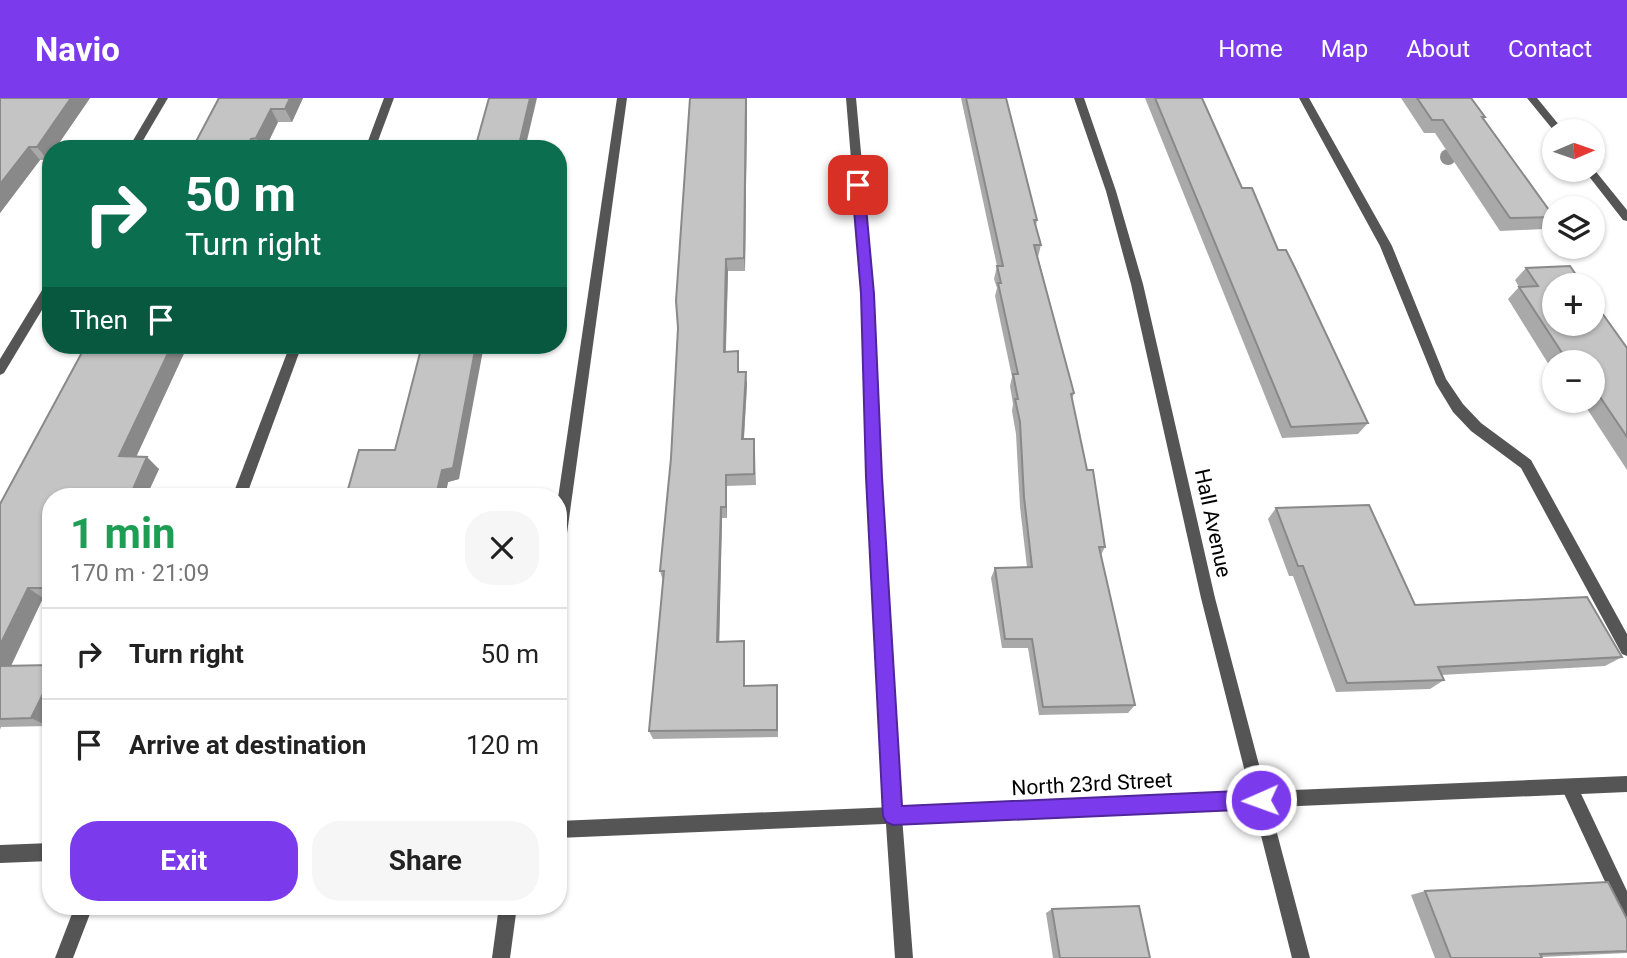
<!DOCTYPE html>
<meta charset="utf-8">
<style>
:root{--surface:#fff;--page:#f6f6f6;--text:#222;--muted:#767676;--line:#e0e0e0;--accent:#7c3aed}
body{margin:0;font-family:Roboto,sans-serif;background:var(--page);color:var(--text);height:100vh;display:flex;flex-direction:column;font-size:26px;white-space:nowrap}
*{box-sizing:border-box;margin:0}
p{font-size:23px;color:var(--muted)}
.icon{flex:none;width:38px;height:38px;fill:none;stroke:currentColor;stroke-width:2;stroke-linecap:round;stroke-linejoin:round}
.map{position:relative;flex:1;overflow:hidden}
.side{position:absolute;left:42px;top:390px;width:525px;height:427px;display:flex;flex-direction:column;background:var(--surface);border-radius:28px;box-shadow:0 2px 5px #0004}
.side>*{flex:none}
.top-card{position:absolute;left:42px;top:42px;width:525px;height:214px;border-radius:28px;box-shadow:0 2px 5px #0004;background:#0b6e4f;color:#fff;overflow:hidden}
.needle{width:46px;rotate:88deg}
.tools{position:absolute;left:1542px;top:21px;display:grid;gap:14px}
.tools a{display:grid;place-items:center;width:63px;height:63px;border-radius:50%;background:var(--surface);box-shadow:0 2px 5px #0004;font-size:35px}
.pin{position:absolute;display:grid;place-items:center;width:60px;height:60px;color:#fff;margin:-30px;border-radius:14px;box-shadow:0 4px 10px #0006}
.me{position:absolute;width:77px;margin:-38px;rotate:268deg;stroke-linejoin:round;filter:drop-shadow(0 0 5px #0008)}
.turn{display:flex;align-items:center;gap:24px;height:147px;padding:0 28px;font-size:32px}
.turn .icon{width:91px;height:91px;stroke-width:2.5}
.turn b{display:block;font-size:49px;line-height:60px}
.then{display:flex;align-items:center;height:66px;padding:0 28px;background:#0003;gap:14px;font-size:26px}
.round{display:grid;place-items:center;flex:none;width:74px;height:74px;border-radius:28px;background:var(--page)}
.head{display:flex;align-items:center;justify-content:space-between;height:119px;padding:0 28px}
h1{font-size:42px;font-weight:700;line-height:52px;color:#1e9e55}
.primary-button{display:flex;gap:14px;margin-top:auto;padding:14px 28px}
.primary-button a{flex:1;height:80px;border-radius:28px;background:var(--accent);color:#fff;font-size:28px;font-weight:700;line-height:80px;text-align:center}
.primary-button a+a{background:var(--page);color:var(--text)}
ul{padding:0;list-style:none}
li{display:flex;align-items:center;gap:21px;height:91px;padding:0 28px;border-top:2px solid var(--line)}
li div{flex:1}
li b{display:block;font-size:26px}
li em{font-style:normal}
header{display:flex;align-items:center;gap:42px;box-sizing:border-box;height:98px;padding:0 35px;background:var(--accent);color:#fff}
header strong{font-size:33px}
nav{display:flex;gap:38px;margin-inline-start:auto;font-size:24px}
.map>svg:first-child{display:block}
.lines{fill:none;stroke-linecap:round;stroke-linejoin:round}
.service{fill:#555;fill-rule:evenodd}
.minor{fill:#555;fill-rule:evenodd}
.tertiary{fill:#555;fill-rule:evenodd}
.tree{fill:#8f8f8f}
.wall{fill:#a9a9a9}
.shaded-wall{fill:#898989}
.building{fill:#c4c4c4;stroke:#898989;stroke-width:2}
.route{fill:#7c3aed;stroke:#51269a;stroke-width:2}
.labels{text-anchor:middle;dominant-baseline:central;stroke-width:5;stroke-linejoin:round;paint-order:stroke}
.street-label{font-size:21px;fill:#000;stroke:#fff}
</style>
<header>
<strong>Navio</strong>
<nav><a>Home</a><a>Map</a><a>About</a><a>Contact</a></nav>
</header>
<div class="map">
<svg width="1627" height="860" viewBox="0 0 1627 860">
<rect width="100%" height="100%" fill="#fff"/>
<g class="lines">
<!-- service -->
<g class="service">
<path d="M384,0h10l-19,51h-10z"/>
<path d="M846,0h10l18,196 7,183 17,288 15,193h-18l-13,-193 -15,-288 -5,-183z"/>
<path d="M1299,0h10l83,148 54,133 17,25 18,19 50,37 96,174v22l-5,-2 -101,-186 -50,-37 -18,-19 -17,-28 -56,-138z"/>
<path d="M290,247h12l-56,152h-14z"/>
<path d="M1569,681l6,2 52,110v28l-6,-3 -60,-129 2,-6z"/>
<path d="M75,808h18l-20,52h-18z"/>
</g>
<!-- minor -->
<g class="minor">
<path d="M158,0h10l-30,51h-10z"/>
<path d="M617,0h10l-62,450 -2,4 -5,2v-56z"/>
<path d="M1074,0h10l32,93 27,93 72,314 95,360h-18l-91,-360 -70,-314 -25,-93z"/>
<path d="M51,183v14l-47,78 -4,2v-16l47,-77z"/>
<path d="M499,808h18l-7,52h-18z"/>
</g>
<!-- tertiary -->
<g class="tertiary">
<path d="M1527,0h10l27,33h-10z"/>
<path d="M1593,70l34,42v11l-4,-1 -39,-50h8z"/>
<path d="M1627,678v16l-1069,46v-17z"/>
<path d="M51,745v18l-51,2v-18z"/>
</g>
</g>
<!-- trees -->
<circle class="tree" cx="1448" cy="59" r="8"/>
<!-- wall -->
<g class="wall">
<path d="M0,0h90l-35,51h-4v6l-3,5h-8l-40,53z"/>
<path d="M219,0h84l-11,24h-14l-13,27h-73z"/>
<path d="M961,0h45l31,122 -1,6 5,19 -3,12 36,136 -2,6 15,71 18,77 -4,8 34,150 -7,8 -89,2 -11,-67h-26l-11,-70 4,-10 32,-1 -7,-60 -4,-73 -4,-23 1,-7 -3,-18 2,-9 -17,-81 2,-8 -3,-9 3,-13z"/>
<path d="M1145,0h57l40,90 36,62 90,173 -10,11 -76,4z"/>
<path d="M1401,0h70l14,19 -1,2 70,97v1l-10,12 -44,2 -65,-98h-11z"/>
<path d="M747,5l-2,168h-17l-2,81 12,-1 1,21 8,12 -3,55 11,12 1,34 -29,1v32h-5l-3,124 26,8v36l33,8v43l-125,2 -4,-8 14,-150 -3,-10 11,-113 7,-130z"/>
<path d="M1526,170l101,80v122l-45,-69h10v-39h-38v11l-46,-74 11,-12 -4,-7z"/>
<path d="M86,247h113l-2,4h-11l-50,108 23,12 -13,28h-95v101h-8l-32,68 37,60 -47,1 -1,3v-226z"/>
<path d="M395,352l64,29 -11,3 -3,15h-95l-3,-4z"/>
<path d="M1276,410l139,97 207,52 -17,9 -164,9 3,5 -14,9 -94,3 -43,-116h-4l-21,-57z"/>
<path d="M1425,793l202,28v34l-86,4 1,1h-107l-24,-63z"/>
<path d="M1052,811l98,49h-97l-7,-45z"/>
</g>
<!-- shaded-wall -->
<g class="shaded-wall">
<path d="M71,0h19l-35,51h-4v6l-3,5 -11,-13z"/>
<path d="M290,0h13l-11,24 -7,-13z"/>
<path d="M530,0h7l-12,51h-7z"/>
<path d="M746,0l1,5 -2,168 -1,-13z"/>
<path d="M271,11l7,13 -13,27h-3l-6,-11z"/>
<path d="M251,41l6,10h-11z"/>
<path d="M29,49l11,13 -40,53v-29z"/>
<path d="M726,161l2,12 -3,93 -1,-12z"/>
<path d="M172,247h10l4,4 -55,119 -12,-12z"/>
<path d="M476,247h8l-25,134 -11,3 -3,15h-4l-4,-6 5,-21z"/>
<path d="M746,274l1,12 -4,67 -1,-12z"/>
<path d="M147,359l12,12 -13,28h-15l-1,-1z"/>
<path d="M726,377l1,11v32l-1,-11z"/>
<path d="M721,409l1,11 -3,133 -2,-9z"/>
<path d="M28,490l15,10 -36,76 -7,-3v-26z"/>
<path d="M744,543l1,9v45l-1,-9z"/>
<path d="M51,580v43l-3,5 -17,-8z"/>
</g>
<!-- building -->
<g class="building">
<path d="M0,0h71l-34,49h-8l-29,37z"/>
<path d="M219,0h71l-5,11h-14l-15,29 -5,1 -5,10h-54z"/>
<path d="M489,0h41l-12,51h-56l1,-4h13z"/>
<path d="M690,0h56l-2,160 -18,1 -2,93 14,-1v21h8l-4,67h12v35l-28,1v32h-5l-4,135 27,-1v45l33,-1v45l-128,1 15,-160h-4l11,-113 7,-130 -2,-27z"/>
<path d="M966,0h40l31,122h-3l7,25h-7l40,148 -3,1 16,76h6l12,77h-6l36,158 -92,2 -11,-68h-27l-10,-71 37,-1 -8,-70 -4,-75 -5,-23h3l-5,-25h5l-20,-91h3l-4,-17h6z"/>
<path d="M1155,0h47l40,90h10l26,62h8l9,18 73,155 -77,4z"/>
<path d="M1417,0h54l14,19h-3l72,100 -44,1 -67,-98h-11z"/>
<path d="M1570,168l13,19h-29v39h38v-25l35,49v89l-33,-49h-2v-26h-24l-49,-75 19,-1 -12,-18z"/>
<path d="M86,247h86l-53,111 28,1 -17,39 -12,1h-67v84l-3,7h-20l-28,57v-141z"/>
<path d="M422,247h54l-23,123 -11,2 -5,21 -90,2 12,-43h36z"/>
<path d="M1369,407l46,100 172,-8 35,60 -184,10 6,13 -97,3 -44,-117h-5l-22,-58z"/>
<path d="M51,567v13l-20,40 -31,1v-53z"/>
<path d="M1608,784l19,37v32l-87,3 2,4h-91l-26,-67z"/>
<path d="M1139,808l11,52h-90l-8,-49z"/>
</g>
<!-- route -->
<path class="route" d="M858,83l6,4 10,109 8,183 20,329 359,-16 6,3 3,7 -3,6 -6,3 -368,16 -7,-3 -3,-6 -17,-339 -5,-183 -9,-109z"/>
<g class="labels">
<!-- street labels -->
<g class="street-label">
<text transform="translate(1213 425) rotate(78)">Hall Avenue</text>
<text transform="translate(1092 686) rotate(-3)">North 23rd Street</text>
</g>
</g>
</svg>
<div class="tools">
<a><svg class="needle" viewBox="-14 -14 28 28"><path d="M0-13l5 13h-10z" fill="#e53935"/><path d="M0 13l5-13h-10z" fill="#767676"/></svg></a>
<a><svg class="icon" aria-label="layers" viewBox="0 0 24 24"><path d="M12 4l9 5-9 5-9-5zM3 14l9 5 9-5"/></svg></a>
<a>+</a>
<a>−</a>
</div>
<div class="pin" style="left:858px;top:87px;background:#d93025"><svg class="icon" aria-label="arrive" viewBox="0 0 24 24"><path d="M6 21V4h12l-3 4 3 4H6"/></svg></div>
<svg class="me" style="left:1261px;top:702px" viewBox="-20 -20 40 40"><circle r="17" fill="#7c3aed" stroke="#fff" stroke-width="3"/><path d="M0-11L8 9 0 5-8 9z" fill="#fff"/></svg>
<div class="top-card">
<div class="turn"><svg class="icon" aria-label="right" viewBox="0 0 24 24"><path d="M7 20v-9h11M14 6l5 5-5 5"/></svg><div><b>50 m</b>Turn right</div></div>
<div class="then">Then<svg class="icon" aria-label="arrive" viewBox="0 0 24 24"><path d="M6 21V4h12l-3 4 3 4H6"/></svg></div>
</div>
<section class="side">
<div class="head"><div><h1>1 min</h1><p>170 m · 21:09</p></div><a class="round"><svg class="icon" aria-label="close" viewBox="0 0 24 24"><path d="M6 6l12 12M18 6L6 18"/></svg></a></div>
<ul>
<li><svg class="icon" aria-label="right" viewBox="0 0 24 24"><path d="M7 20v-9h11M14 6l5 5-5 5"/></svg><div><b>Turn right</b></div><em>50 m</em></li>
<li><svg class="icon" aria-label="arrive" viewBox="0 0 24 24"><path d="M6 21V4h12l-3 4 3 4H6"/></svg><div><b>Arrive at destination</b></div><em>120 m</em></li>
</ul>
<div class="primary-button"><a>Exit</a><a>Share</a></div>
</section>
</div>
